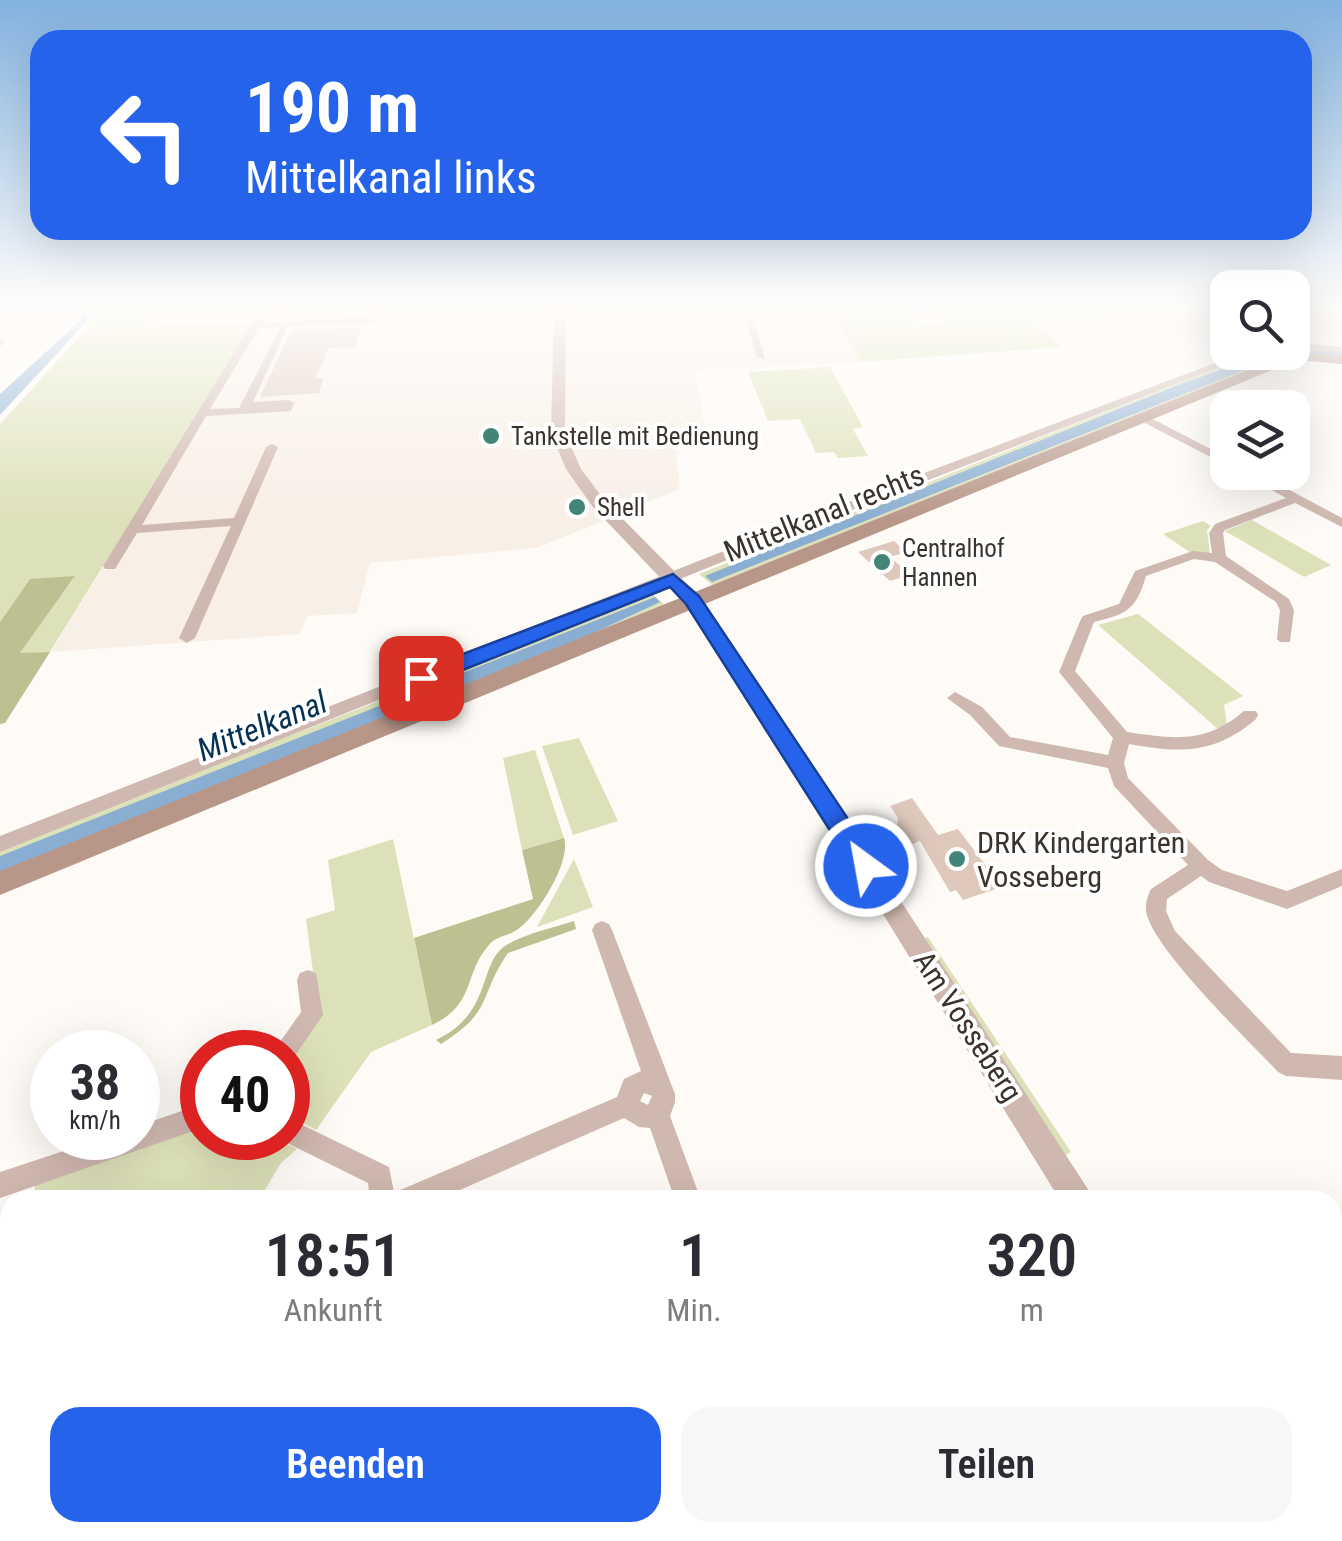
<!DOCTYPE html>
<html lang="de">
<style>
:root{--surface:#fff;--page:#f7f7f7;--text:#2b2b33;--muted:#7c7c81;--accent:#2563eb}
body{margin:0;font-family:"Roboto Condensed",sans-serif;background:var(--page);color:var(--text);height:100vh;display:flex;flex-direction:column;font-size:38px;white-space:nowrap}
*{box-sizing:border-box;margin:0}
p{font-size:32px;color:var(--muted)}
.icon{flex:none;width:55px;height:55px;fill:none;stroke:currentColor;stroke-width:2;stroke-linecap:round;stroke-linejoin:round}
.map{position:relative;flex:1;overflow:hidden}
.drawer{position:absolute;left:0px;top:1190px;width:1342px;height:352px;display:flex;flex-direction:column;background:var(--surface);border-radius:30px 30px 0 0;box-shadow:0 10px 40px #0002}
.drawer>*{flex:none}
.top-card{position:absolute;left:30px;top:30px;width:1282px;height:210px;border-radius:30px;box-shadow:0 10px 40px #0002;background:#2563eb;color:#fff;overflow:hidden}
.fabs{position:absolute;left:1210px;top:270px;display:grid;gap:20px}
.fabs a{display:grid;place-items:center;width:100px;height:100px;border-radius:20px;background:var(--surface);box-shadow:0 10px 40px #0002;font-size:50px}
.speed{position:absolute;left:30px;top:1030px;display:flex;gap:20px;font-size:50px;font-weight:700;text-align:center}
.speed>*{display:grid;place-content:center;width:130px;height:130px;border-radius:50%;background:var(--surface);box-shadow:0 10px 40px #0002;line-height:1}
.speed small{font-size:25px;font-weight:400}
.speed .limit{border:15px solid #d22;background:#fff;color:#111}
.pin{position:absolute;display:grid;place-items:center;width:85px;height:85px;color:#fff;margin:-42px;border-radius:20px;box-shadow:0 5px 15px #0006}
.me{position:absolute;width:110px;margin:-55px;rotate:328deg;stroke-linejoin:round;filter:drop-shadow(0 0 8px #0008)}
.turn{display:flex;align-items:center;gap:35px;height:210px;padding:0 50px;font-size:45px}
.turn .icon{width:130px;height:130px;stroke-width:2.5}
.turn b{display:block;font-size:70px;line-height:85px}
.eta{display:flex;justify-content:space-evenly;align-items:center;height:170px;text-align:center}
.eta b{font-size:60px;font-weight:600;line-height:70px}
.action{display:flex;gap:20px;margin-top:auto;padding:20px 50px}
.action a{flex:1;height:115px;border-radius:30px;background:var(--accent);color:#fff;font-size:40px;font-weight:600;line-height:115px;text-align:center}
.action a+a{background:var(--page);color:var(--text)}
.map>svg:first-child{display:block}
.built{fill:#f8efe6}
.green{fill:#dde1b9}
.forest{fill:#bdc191}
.water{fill:#8aaed2}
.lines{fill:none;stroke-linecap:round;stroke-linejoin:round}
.stream{stroke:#8aaed2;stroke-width:2.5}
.building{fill:#dec8bc}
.minor{fill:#cfb8af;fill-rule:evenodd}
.tertiary{fill:#cfb8af;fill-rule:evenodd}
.secondary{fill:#b89789;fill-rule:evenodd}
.route{fill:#2563eb;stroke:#184099;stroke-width:2.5}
.poi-dot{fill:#428577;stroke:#fff;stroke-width:4}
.labels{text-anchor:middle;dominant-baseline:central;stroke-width:8;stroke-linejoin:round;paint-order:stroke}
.far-poi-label{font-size:25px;fill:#3b342e;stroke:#fff;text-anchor:start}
.street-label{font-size:30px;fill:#3b342e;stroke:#fff}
.poi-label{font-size:30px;fill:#3b342e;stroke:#fff;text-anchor:start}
.water-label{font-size:32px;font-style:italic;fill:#053153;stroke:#fff}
</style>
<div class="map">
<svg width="1342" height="1541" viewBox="0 0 1342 1541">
<rect width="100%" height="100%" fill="#fefbf7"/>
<!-- built -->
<g class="built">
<path d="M165,305h663l32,57 -165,8 12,68 -32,4 5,47 -143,59 -167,15 -13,50 -50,3 -7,18 -249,18 201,-328 -106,2z"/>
<path d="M1112,305h115v26l-79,6z"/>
<path d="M1293,305h49v27l-49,-1z"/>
</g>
<!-- green -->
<g class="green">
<path d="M90,305h75l-18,21 105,-2 -202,328 -31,2 55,-76 -44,1 -30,43v-198l96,-105z"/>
<path d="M828,305h75l14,18 33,-2 -14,-16h176l10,8 -88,5 28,29 -202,15z"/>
<path d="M1293,348h25l24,10 -38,-3 -34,6 -558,224 -13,-11 493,-197 71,-24 29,-1z"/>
<path d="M830,367l33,60 -10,2 15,27 -30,2 -4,-6 -18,1 -16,-34 -32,2 -20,-49z"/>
<path d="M1252,520l79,45 -27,12 -79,-46z"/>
<path d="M1203,521l8,5 -4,4 3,24 -19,-1 -28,-19z"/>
<path d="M652,594l12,10 -664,272v-27z"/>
<path d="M1138,614l105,82 -19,9 3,20 -9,4 -120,-104z"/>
<path d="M579,738l39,83 -45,14 -31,-89z"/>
<path d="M535,750l29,88 -42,12 -19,-92z"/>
<path d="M393,839l39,186 -61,27 -55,78 -28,-15v-56l31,-42 -13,-98 29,-9 -7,-50z"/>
<path d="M574,859l19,48 -56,20z"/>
<path d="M928,937l143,215 -7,4 -142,-217z"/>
<path d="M202,1123v15h74l21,11 -16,14 -22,37h-225l1,-16z"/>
<path d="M10,1533l156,-1v9h-163z"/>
</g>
<!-- forest -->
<g class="forest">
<path d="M75,576l-55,77 30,-1 -45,71 -5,1v-102l30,-43z"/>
<path d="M564,838c8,23 -28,81 -49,93 -10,6 -19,5 -27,15 -25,30 -12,58 -56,79l-18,-87 119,-39 -11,-49z"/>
<path d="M574,921l2,8 -68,24c-30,43 -13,57 -67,91l-5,-4c57,-27 42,-76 69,-94 19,-12 47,-18 69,-25z"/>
<path d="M10,1362v143l-10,14v-153z"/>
</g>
<!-- water -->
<g class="water">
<path d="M81,308h3l5,11 -89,96v-21l81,-74z"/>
<path d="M1293,349l49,3v4l-60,-1 -570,227 -7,-6 473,-191 90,-32 24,-1z"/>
<path d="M655,597l5,5 -90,42 -570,228v-16z"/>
</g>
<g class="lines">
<!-- stream -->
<path class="stream" d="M1112,305l6,5"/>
</g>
<!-- building -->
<g class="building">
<path d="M362,327l-7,20 -27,1 -12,30h7l-4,15 -59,4 31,-66z"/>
<path d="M894,541l12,11 -16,5 16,14 -4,1 4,4 -16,5 -32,-29z"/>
<path d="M912,798l26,37 20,-6 44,58 -39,13 -7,-10 -6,2 -30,-51 -10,4 -13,-20 1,-7 -8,-12z"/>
</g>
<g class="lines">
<!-- minor -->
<g class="minor">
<path d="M274,305h10l-21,17 105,-5 4,-12h8l-3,15 -5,3 -84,3 -35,76 36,-2 5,3 -3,8 -85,5 -64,109 92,-7 32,-71 6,-3 6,3 -83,191 -8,5 -8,-5 52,-112 -94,7 -22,36h-10l-2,-3 148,-241 8,-11zM281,327l-42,81 -29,1 49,-81z"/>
<path d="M741,305h8l16,54 -8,-2z"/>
<path d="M0,338l5,5 -5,3z"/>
<path d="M1292,342l50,5v6l-50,-5z"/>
<path d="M1244,352h14l-381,148 -877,352v-16l869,-342z"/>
<path d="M1141,417h8l79,41v8l-87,-45z"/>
<path d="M1240,472h16l86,46v9l-47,-24 -70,27 -2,3 3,23 63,43 5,11 -4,32h-10l-3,-3 3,-29 -4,-8 -61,-40 -21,-3 -48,17c-10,34 -19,38 -52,46l-19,49 52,61c48,7 78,12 117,-21h12l2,4 -2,4c-42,36 -76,34 -127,25l-5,19 4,15 80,82 14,10 65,21 55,-22v17l-55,23 -78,-27 -8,-6 -34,23 -1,12 9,20 116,122 51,3v24l-56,-4 -8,-4c-29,-31 -127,-125 -132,-161 -1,-7 2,-16 5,-22l37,-24 -74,-79 -6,-18 -109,-22 -29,-31 -23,-17 8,-6 27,15 28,30 98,18 5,-17 -54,-66 22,-53 2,-3 36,-12 16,-33 58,-20 19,2 -3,-20 6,-9 71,-26z"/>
<path d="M602,921l7,3 3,6 63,164v8l-5,14 31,84h-26l-25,-72 -11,-1 -15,-9 -187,82h-67l-2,-17 -89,-44 9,-1v-20l101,49 6,30 3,-6 219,-94 7,-18 17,-8 -49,-141 3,-6zM644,1093l8,3 -4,9 -8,-4z"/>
<path d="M308,970l8,3 7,42 -31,45 -4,2v-10h-15l28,-40 -4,-32 3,-7z"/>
<path d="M202,1104v24l-202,70v-26l103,-34h35v-12z"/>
<path d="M389,1532h33l-4,9h-33z"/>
<path d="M542,1532h41l4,9h-41z"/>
<path d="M821,1532h32l3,9h-32z"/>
</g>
<!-- tertiary -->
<g class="tertiary">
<path d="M554,305h12l-1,128 16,36 24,32 95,96 78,115 317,488h-35l-296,-478 -78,-117 -93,-98 -27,-38 -15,-36z"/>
<path d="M1271,1532h42l4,9h-43z"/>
</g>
<!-- secondary -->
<path class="secondary" d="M1309,353l33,3v8l-33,-3 -30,6 -1279,528v-24l1270,-510z"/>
</g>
<!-- sky -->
<linearGradient id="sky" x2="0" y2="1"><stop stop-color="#82b2df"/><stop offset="0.59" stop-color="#fffdfb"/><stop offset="1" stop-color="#fffdfb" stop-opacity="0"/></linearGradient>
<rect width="1342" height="521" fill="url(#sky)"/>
<!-- route -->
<path class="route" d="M673,574l26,22 175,262 4,8 -4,7 -8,3 -9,-3 -171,-269 -16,-17 -242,97h-15l-3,-6 3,-5z"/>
<!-- markers -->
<g class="poi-dot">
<circle cx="491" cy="436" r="10"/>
<circle cx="577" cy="507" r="10"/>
<circle cx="882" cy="562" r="10"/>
<circle cx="957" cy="859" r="10"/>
</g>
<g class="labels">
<!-- far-poi labels -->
<g class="far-poi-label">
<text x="511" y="436">Tankstelle mit Bedienung</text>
<text x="597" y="507">Shell</text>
<text x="902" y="548">Centralhof<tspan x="902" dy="29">Hannen</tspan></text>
</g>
<!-- street labels -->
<g class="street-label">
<text transform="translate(824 513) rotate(-22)">Mittelkanal rechts</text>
<text transform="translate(968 1026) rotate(57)">Am Vosseberg</text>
</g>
<!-- poi labels -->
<g class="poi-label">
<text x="977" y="842">DRK Kindergarten<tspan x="977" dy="34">Vosseberg</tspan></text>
</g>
<!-- water labels -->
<g class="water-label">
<text transform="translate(262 726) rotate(-22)">Mittelkanal</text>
</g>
</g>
</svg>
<div class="fabs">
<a><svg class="icon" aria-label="search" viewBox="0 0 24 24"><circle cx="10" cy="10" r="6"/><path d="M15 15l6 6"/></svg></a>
<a><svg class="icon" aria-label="layers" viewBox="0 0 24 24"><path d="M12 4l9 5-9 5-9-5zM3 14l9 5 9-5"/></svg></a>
</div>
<div class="speed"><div>38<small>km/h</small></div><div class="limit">40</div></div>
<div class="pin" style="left:421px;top:678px;background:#d93025"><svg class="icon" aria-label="arrive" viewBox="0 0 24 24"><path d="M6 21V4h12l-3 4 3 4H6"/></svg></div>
<svg class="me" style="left:866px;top:866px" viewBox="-20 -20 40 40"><circle r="17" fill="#2563eb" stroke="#fff" stroke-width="3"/><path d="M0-11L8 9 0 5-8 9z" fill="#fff"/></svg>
<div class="top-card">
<div class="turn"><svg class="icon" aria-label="left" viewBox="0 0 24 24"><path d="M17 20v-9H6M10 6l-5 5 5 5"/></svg><div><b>190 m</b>Mittelkanal links</div></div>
</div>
<section class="drawer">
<div class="eta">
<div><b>18:51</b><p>Ankunft</p></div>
<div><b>1</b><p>Min.</p></div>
<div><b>320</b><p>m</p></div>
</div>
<div class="action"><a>Beenden</a><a>Teilen</a></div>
</section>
</div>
